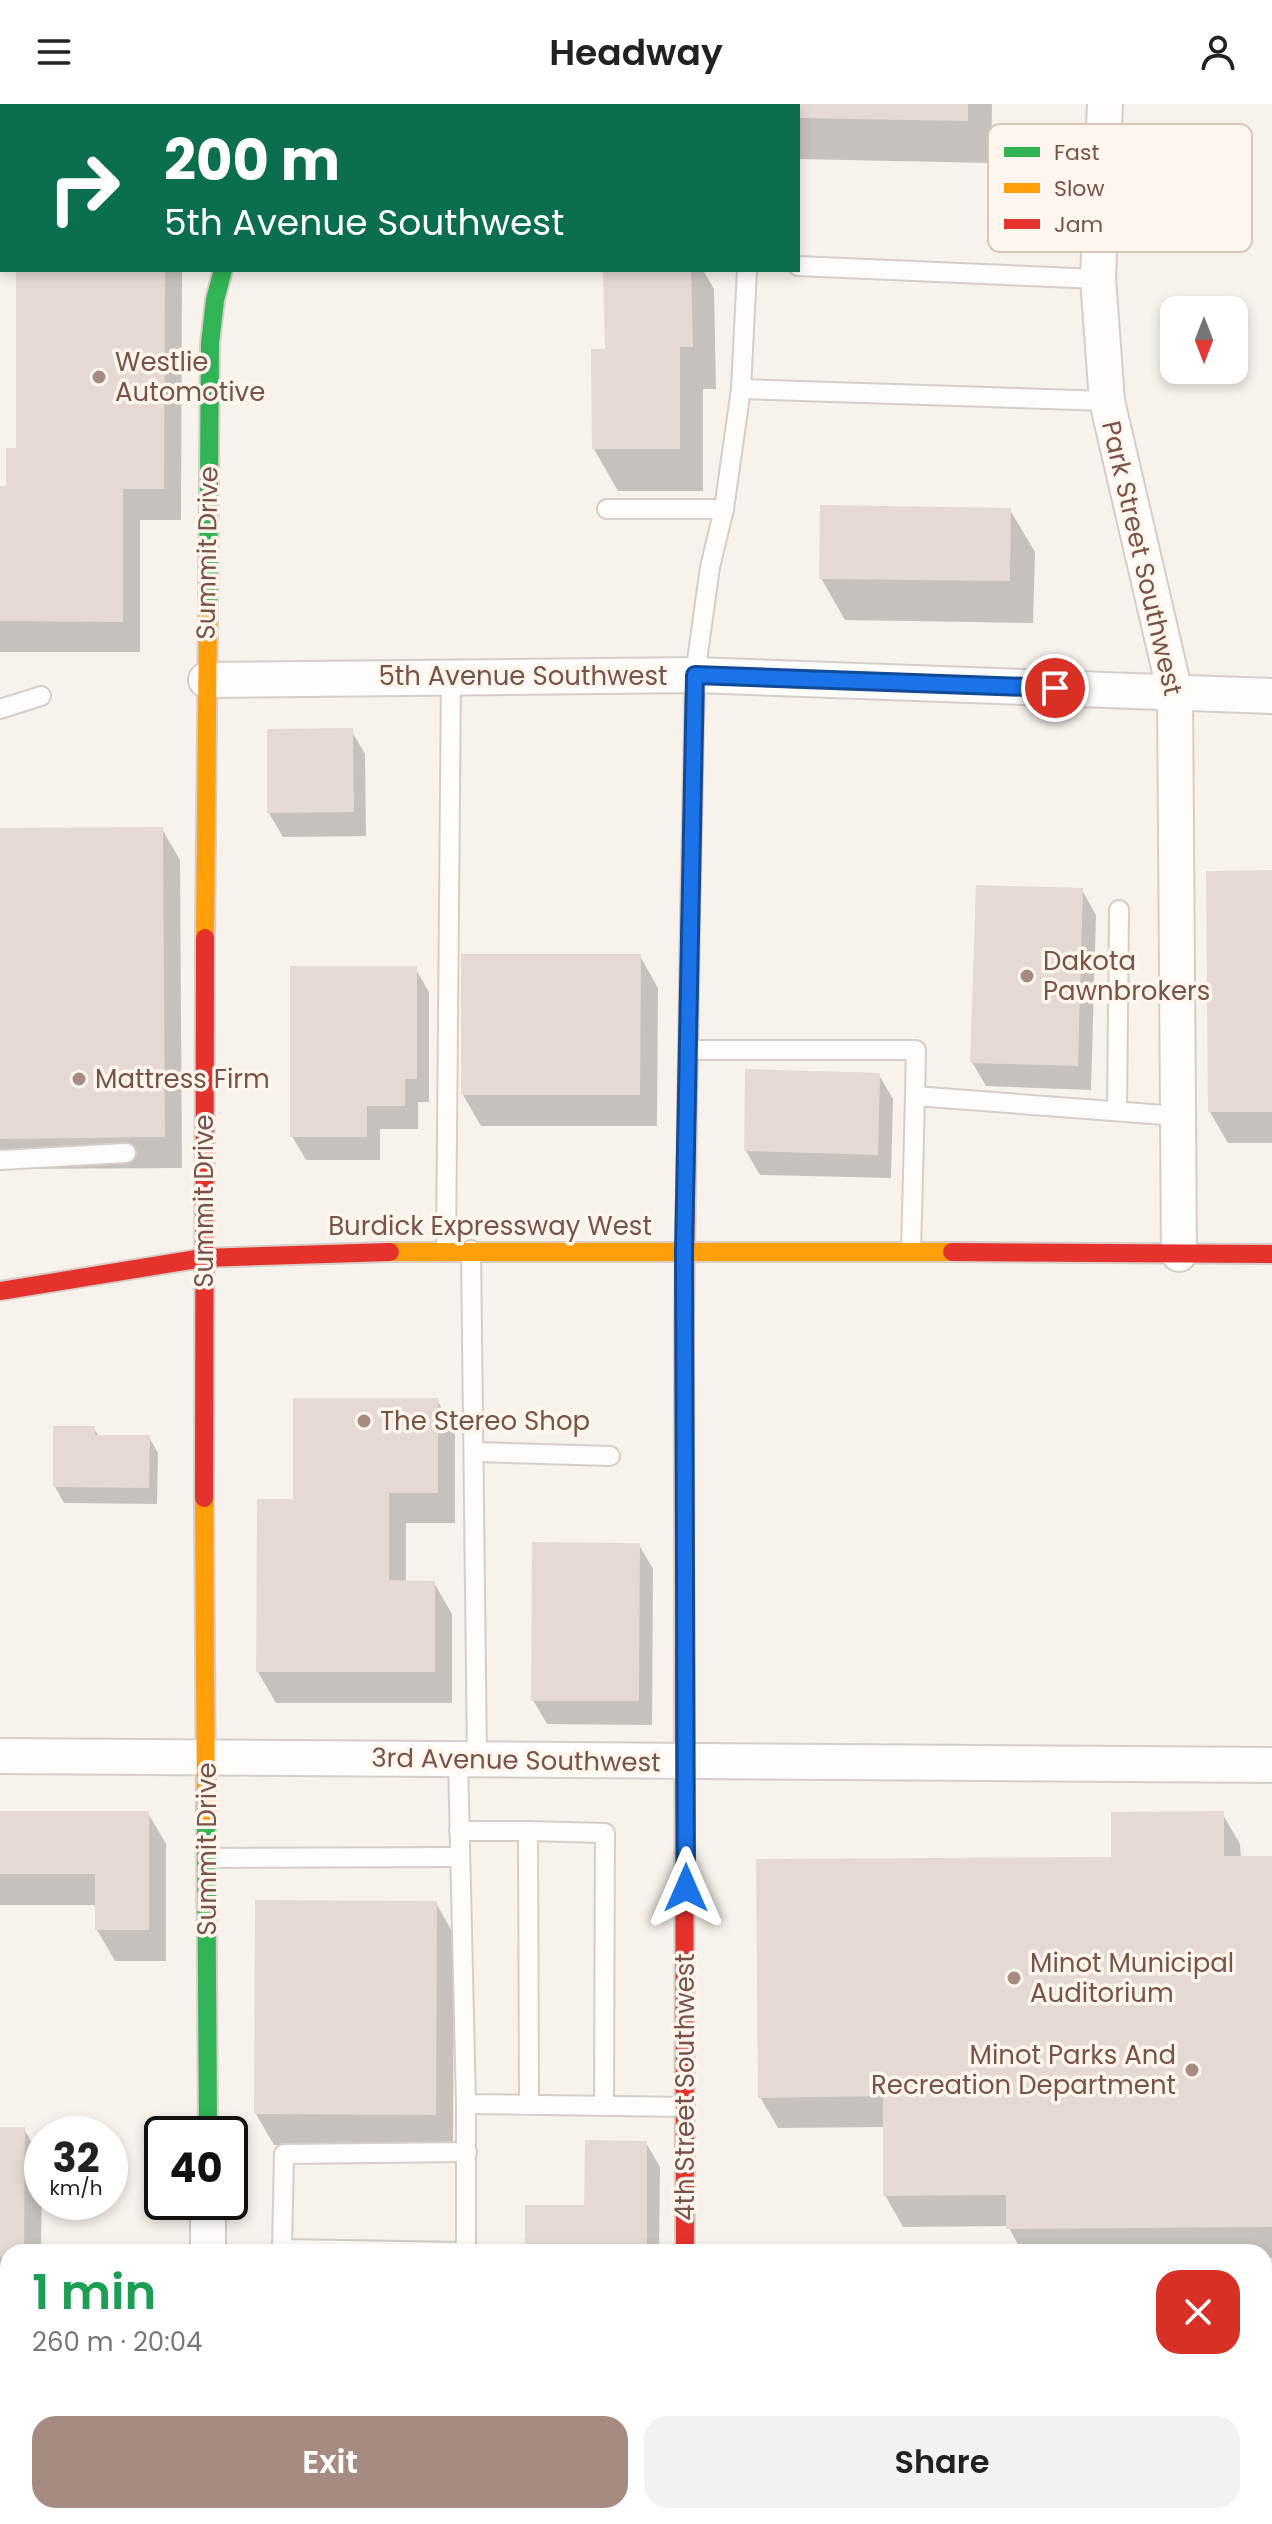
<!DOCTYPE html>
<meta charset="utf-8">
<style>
:root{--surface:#fff;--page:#f2f2f2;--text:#222;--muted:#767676;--accent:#a58b81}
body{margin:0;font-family:Poppins,sans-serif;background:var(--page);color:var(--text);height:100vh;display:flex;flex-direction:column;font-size:30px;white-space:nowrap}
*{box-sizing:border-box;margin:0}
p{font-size:26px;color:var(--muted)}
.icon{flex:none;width:44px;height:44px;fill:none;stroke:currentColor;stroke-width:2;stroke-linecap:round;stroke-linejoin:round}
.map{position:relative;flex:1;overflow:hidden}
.sheet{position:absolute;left:0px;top:2140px;width:1272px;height:280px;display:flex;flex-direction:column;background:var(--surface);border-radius:24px 24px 0 0;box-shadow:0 4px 12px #0003}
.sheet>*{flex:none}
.guide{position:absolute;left:0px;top:0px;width:800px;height:168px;box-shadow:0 4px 12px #0003;background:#0b6e4f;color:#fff;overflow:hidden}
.needle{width:52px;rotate:180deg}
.fabs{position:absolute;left:1160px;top:192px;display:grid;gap:16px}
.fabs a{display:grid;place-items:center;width:88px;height:88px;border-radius:16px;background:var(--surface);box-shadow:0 4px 12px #0003;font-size:40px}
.speed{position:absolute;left:24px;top:2012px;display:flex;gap:16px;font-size:40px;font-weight:700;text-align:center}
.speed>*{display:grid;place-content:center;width:104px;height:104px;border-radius:50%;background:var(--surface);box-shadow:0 4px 12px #0003;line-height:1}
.speed small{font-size:20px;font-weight:400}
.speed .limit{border:4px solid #111;border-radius:12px;background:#fff;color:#111}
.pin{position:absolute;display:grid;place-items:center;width:68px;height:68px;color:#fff;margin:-34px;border:4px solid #fff;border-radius:50%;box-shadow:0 2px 8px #0007}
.me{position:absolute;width:88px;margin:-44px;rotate:0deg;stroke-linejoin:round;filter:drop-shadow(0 0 6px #0008)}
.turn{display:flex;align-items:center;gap:28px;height:168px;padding:0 32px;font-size:36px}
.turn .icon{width:104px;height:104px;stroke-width:2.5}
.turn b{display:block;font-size:56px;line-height:68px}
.round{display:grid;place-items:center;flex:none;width:84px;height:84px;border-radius:24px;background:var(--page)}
.overview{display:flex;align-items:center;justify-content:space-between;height:136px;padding:0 32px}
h1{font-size:48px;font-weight:600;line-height:60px;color:#1e9e55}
.primary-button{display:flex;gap:16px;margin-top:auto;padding:16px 32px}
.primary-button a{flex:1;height:92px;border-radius:24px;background:var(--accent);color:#fff;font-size:32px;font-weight:600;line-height:92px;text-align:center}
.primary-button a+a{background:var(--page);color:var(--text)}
header{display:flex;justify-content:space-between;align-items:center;height:104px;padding:0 32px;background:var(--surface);font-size:36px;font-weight:600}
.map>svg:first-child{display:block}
.shadow{fill:#0003}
.building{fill:#e5d9d3}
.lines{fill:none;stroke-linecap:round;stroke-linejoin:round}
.lane-casing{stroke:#d7cdc8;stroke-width:22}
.street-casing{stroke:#d7cdc8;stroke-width:38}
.fast-casing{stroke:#d8cdc7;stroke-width:22}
.slow-casing{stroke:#d8cdc7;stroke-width:22}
.jam-casing{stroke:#d8cdc7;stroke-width:22}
.lane{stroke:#fefdfc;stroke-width:18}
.street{stroke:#fefdfc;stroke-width:34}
.fast{stroke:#30b455;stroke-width:18}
.slow{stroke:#ff9f0a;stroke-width:18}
.jam{stroke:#e5322d;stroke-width:18}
.route-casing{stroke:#114b97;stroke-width:20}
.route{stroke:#1a73e8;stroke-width:14}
.poi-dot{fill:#a58b81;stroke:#fff6ee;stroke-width:3}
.labels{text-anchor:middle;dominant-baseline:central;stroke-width:7;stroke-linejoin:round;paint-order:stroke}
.poi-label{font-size:26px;fill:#795348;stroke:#fff6ee;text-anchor:start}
.street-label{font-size:26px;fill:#795348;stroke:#fff6ee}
.key{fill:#fff6ee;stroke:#d7c5bc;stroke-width:2}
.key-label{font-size:22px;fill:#795348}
</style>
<header><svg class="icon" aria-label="menu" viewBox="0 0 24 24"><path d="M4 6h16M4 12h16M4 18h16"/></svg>Headway<svg class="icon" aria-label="person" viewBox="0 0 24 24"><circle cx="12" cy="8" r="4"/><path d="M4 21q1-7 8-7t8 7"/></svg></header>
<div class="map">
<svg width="1272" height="2420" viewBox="0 0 1272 2420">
<rect width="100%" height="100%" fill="#f8f2ec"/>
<!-- shadow -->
<g class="shadow">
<path d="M411,0h108l-1,2z"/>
<path d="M755,0h237l-1,59 -193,-4v-53z"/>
<path d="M18,166h164l-1,250h-41v132h-140v-165l8,1 10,-38z"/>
<path d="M605,166h98l11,19 2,100h-13v102h-85l-24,-42 13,-98z"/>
<path d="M1010,406l25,42 -2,71 -188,-3 -24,-42z"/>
<path d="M351,626l14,24 1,82 -83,1 -14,-24z"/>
<path d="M162,725l18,31 2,308 -182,1v-339z"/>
<path d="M1272,768v271h-44l-18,-31z"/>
<path d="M1082,786l14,25 -5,175 -105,-4 -14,-24z"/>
<path d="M640,852l18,32 -1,138h-176l-18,-31z"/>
<path d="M415,864l14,24v110h-11v27h-38v31h-74l-14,-24z"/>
<path d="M879,971l14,24 -2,79 -131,-3 -14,-24z"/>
<path d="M437,1296l18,31v92h-49v60h28l18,31v89h-176l-18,-31 37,-171z"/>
<path d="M94,1324l5,9h50l9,16 -1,51 -93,-1 -9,-16z"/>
<path d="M639,1441l14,24 -1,156 -105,-1 -14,-24z"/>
<path d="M0,1709h148l18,31v117h-51l-18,-31v-25h-97z"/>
<path d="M1222,1709l18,31 1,14h31v400h-8v-6h-242l-14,-26 -105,1 -18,-32v-68l-107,1 -18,-31 353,-238z"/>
<path d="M436,1799l18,32 -1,211 -179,-1 -18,-31z"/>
<path d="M0,2025h24l18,31 -1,92h-33v35h-8z"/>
<path d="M646,2039l14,24 -1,85h-132l59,-45z"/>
<rect x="470" y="2412" width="192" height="8"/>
</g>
<!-- building -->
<g class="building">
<path d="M798,0h170v17l-170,-3z"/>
<path d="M16,166h149l-1,219h-41v133l-123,-1v-135h6v-38h10z"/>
<path d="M603,166h88l2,77h-13v102h-88l-1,-100h14z"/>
<path d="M820,401l191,3 -1,73 -191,-2z"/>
<path d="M353,624l1,84 -87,1v-84z"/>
<path d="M163,723l2,310 -165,2v-311z"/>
<path d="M1272,766v242h-64l-2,-241z"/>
<path d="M976,781l107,3 -5,178 -108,-3z"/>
<path d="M461,850h180l-1,141h-179z"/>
<path d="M290,862h127v113h-12v27h-38v31h-77z"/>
<path d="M745,965l135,4 -2,82 -134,-4z"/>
<path d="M293,1294h145v95h-49v87l46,1v91h-179l1,-173h36z"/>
<path d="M53,1322h42v9h55l-1,53 -96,-1z"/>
<path d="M532,1438l108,1 -1,158h-108z"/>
<path d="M0,1707h149v119h-54v-56h-95z"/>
<path d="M1224,1707v45h48v371l-266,2v-34l-123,1v-100l-125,2 -2,-239 355,-2v-45z"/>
<path d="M255,1796l182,1 -1,214 -182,-1z"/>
<path d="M0,2023h25l-1,125h-16v5h-8z"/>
<path d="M585,2036l62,1v111h-122v-47h59z"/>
<rect x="468" y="2412" width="177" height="8"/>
</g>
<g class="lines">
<!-- lane casing -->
<g class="lane-casing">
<g id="lane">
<path d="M0,15h2"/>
<path d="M798,162l300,13"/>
<path d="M741,285l366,12"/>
<path d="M607,405h117"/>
<path d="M695,571l15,-108 14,-58 17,-120 6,-119"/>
<path d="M0,605l41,-13"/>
<path d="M688,946h228l-1,46"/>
<path d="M1117,1007l2,-201"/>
<path d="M0,1056l126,-7"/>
<path d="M446,1146l5,-574"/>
<path d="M471,1146l6,509"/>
<path d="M911,1148l4,-156 263,20"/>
<path d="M475,1348l135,4"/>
<path d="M458,1655l8,345 219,3"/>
<path d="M459,1727h69"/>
<path d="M207,1754l252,-1"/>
<path d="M529,1999l-1,-272 77,2 -1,272"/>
<path d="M466,2000v148"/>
<path d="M461,2148l-179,-3 2,-95 183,-2"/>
<path d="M1264,2207h8"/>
<path d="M0,2297h8"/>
<path d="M0,2410l19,10"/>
<path d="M319,2420v-8"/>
<path d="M426,2420v-8"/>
</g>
</g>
<!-- street casing -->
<g class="street-casing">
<g id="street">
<path d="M1105,0l-7,175 9,122 68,292 4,561"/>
<path d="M302,2l1,-2"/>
<path d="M206,576l489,-5 577,21"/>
<path d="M0,1652l1272,9"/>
<path d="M208,2098v50"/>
<path d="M0,2213h8"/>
<path d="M210,2412v8"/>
<path d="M688,2412v8"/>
</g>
</g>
<!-- fast casing -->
<g class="fast-casing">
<g id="fast">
<path d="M208,505l2,-266 5,-43 8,-30"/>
<path d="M206,1712l2,318"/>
</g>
</g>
<!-- slow casing -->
<g class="slow-casing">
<g id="slow">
<path d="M690,810l5,-239"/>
<path d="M205,834l3,-329"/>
<path d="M390,1148h562"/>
<path d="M684,1220v326"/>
<path d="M204,1394l2,318"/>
</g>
</g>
<!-- jam casing -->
<g class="jam-casing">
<g id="jam">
<path d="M952,1148l320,2"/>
<path d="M0,1187l203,-33 187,-6"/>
<path d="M684,1220l6,-410"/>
<path d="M204,1394l1,-560"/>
<path d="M684,1546l1,602"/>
</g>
</g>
<!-- lane -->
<use href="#lane" class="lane"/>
<!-- street -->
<use href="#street" class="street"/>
<!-- fast -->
<use href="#fast" class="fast"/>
<!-- slow -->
<use href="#slow" class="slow"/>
<!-- jam -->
<use href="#jam" class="jam"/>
</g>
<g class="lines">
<!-- route casing -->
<g class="route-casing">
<path id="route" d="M686,1784l-2,-637 11,-576 360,13"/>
</g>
<!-- route -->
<use href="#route" class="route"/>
</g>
<!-- markers -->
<g class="poi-dot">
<circle cx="99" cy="273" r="8"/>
<circle cx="1027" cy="872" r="8"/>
<circle cx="79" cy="975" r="8"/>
<circle cx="364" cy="1317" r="8"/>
<circle cx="1014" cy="1874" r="8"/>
<circle cx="1192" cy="1966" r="8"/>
</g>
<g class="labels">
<!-- poi labels -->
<g class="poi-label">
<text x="115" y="258">Westlie<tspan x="115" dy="30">Automotive</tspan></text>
<text x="1043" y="857">Dakota<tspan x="1043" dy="30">Pawnbrokers</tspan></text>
<text x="95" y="975">Mattress Firm</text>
<text x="380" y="1317">The Stereo Shop</text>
<text x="1030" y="1859">Minot Municipal<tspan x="1030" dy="30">Auditorium</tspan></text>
<text x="1176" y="1951" text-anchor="end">Minot Parks And<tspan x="1176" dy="30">Recreation Department</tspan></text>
</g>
<!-- street labels -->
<g class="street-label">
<text transform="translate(207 449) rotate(-89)">Summit Drive</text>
<text transform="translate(1142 454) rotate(77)">Park Street Southwest</text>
<text x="523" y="572">5th Avenue Southwest</text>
<text transform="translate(204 1097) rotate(-90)">Summit Drive</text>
<text x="490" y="1122">Burdick Expressway West</text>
<text transform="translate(516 1656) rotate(1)">3rd Avenue Southwest</text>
<text transform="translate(207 1745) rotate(-90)">Summit Drive</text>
<text transform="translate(685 1983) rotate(-90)">4th Street Southwest</text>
</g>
</g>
<!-- legend -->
<rect x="988" y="20" width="264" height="128" rx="12" class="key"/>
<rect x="1004" y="43" width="36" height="10" fill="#30b455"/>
<rect x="1004" y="79" width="36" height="10" fill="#ff9f0a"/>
<rect x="1004" y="115" width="36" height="10" fill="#e5322d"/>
<g class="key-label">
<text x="1054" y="56">Fast</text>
<text x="1054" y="92">Slow</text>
<text x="1054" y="128">Jam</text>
</g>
</svg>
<div class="fabs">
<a><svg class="needle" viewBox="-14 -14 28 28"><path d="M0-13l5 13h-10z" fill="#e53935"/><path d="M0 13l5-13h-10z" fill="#767676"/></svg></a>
</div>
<div class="speed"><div>32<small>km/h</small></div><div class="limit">40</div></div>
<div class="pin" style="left:1055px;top:584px;background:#d93025"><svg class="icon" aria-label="arrive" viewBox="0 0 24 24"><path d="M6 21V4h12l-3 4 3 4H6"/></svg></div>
<svg class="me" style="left:686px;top:1784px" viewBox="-20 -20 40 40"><path d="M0-17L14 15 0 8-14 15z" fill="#1a73e8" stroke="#fff" stroke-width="4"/></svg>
<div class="guide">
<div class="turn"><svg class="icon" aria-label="right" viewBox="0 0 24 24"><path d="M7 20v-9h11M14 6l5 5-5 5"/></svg><div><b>200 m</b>5th Avenue Southwest</div></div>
</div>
<section class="sheet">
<div class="overview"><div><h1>1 min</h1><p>260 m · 20:04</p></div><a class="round" style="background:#d93025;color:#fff"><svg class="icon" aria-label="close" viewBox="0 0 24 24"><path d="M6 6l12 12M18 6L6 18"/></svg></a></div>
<div class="primary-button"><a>Exit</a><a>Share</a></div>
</section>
</div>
